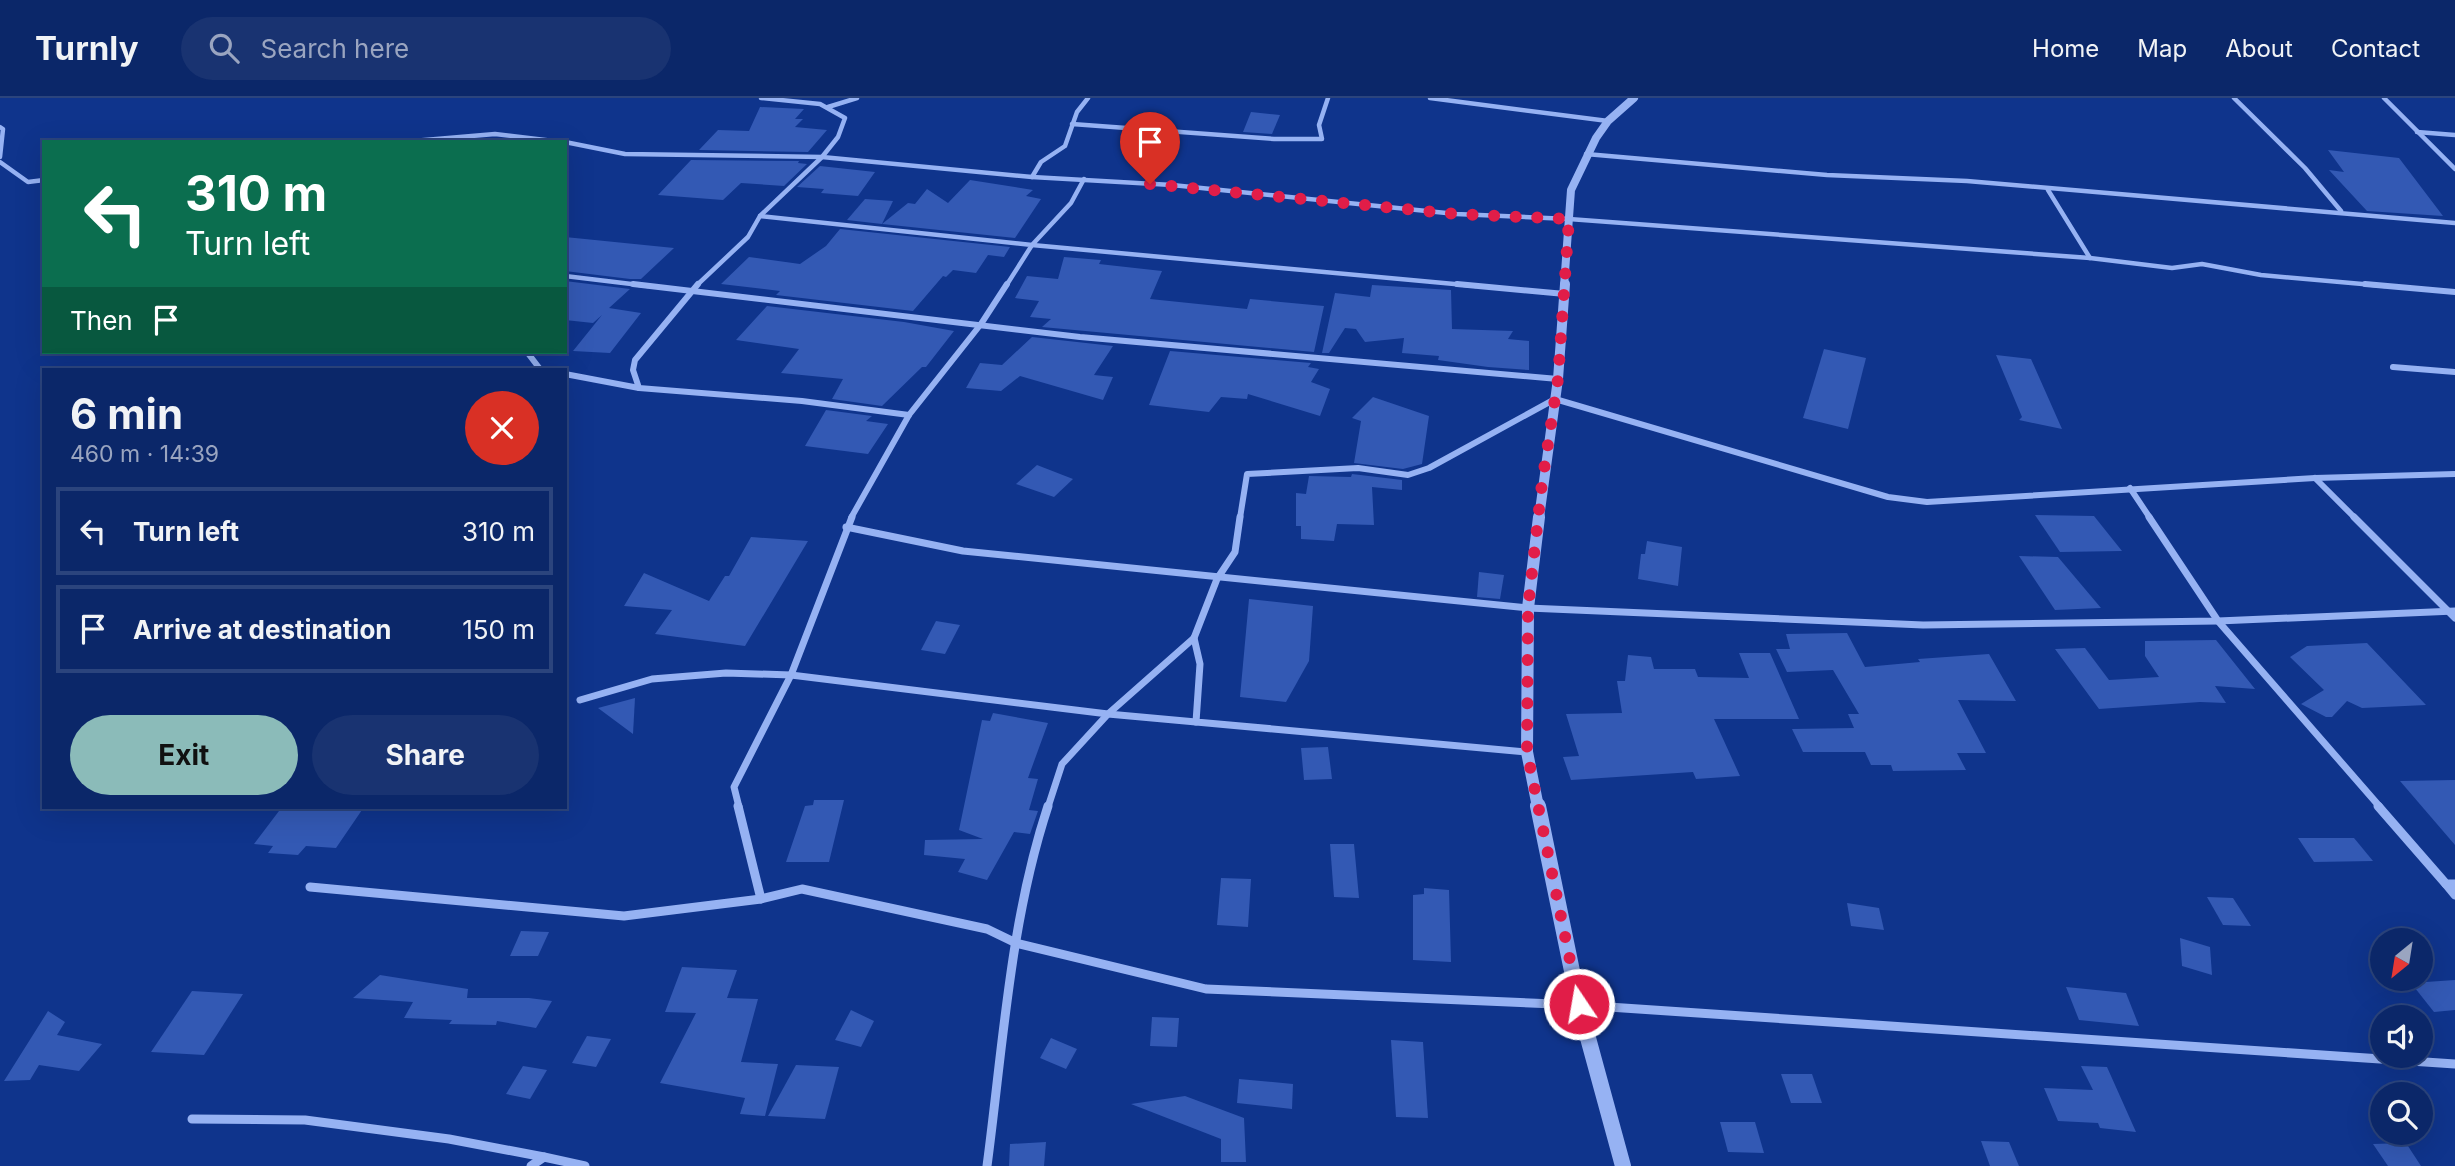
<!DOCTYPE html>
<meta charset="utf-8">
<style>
:root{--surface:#0b2769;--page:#193371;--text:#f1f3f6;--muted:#9aa5c0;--line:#2b447d;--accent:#8bbbb9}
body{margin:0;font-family:Inter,sans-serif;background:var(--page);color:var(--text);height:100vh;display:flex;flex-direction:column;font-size:26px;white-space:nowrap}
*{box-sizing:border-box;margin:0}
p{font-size:23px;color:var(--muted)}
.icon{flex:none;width:38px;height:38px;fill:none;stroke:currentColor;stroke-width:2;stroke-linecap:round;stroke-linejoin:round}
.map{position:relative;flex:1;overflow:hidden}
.details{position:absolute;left:42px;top:270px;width:525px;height:441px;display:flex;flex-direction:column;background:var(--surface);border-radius:0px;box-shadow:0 7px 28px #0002,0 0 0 2px var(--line)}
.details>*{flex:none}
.banner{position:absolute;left:42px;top:42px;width:525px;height:214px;border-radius:0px;box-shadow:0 7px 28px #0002,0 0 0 2px var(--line);background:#0b6e4f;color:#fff;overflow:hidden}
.needle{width:46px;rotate:210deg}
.fabs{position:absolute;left:2370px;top:830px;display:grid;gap:14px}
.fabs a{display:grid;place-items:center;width:63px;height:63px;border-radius:50%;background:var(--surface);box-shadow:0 7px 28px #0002,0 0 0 2px var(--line);font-size:35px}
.pin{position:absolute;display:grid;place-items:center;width:60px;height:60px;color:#fff;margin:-72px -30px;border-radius:50% 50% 50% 0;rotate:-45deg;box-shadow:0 0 7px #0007}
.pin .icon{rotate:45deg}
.me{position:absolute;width:77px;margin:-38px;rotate:348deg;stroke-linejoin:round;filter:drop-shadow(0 0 5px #0008)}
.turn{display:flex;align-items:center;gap:24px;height:147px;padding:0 28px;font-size:32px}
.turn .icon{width:91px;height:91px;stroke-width:2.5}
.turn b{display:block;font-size:49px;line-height:60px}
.then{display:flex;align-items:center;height:66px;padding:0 28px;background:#0003;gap:14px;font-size:26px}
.round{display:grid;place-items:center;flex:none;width:74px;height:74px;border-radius:37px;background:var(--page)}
.summary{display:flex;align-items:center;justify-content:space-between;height:119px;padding:0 28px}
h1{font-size:42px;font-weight:700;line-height:52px}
.button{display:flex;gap:14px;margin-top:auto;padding:14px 28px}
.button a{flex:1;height:80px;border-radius:42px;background:var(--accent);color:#111;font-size:28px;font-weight:700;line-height:80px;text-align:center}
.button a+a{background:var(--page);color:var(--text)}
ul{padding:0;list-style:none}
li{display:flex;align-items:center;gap:21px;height:88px;margin:0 14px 10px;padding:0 14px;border:4px solid var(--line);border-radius:0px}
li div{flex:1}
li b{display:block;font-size:26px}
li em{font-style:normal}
header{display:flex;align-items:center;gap:42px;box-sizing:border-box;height:98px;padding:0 35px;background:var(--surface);border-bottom:2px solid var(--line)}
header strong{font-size:33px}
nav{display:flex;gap:38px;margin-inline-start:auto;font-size:24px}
.search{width:490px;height:63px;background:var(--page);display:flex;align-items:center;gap:18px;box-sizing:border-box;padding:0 24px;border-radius:38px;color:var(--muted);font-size:26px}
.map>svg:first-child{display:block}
.building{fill:#3359b4}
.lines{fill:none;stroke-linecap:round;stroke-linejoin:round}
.minor-far3{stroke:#96b2f3;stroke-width:4.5}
.minor-far2{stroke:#96b2f3;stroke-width:6}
.minor-far1{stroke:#96b2f3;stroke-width:7}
.minor{stroke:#96b2f3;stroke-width:9}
.tertiary-far3{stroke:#96b2f3;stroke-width:8}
.tertiary-far2{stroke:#96b2f3;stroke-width:10}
.tertiary-far1{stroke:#96b2f3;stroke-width:12}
.tertiary{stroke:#96b2f3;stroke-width:16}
.route{stroke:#e11d48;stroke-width:12;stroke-dasharray:0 21.6}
</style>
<header>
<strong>Turnly</strong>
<div class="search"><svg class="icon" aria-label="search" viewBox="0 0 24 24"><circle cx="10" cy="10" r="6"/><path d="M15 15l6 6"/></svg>Search here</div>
<nav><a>Home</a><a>Map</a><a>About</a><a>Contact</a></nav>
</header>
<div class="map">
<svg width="2455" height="1068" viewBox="0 0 2455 1068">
<rect width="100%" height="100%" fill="#0f348c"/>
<!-- building -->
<g class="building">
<path d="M760,9l44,2 -9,10h8l-8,8 32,3 -19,22 -109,-2 19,-20 31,1z"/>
<path d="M1251,14l29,3 -8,19 -29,-2z"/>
<path d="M2328,52l71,8 44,58 -76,-5 -38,-41 15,2z"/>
<path d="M691,62l108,1 -1,2 9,1 -23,22 -43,-3 -18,17 -65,-5z"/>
<path d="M820,68l55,6 -17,24 -37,-3 3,-4 -27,-2z"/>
<path d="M970,82l63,10 -7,6 15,3 -26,39 -133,-14 26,-21 7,1 12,-15 21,14z"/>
<path d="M865,101l28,2 -11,23 -35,-4z"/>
<path d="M840,131l170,18 -6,10 -16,-2 -12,18 -23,-3 -7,7 -3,-1 -30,35 -137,-16 4,-4 -59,-7 28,-27 51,7 26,-18z"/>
<path d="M565,139l109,11 -33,31h-11l-65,-8z"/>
<path d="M1064,159l37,3 -2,4 63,7 -12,28 97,10 3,-10 74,7 -10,46 -272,-25 9,-8 -21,-2 9,-16 -24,-3 12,-22 31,3z"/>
<path d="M565,183l65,8 -21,19 32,5 -31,40 -37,-2 29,-36 -9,8 -28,-3z"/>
<path d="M1372,187l79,5 1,39 61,2 -5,8 21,2v29l-41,-3 -50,-7 1,-4 -37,-3 2,-15 -39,4 -9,-13 -11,-1 -16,25h-7l13,-60 35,4z"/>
<path d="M767,208l137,16 50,9 -28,36h-4l-40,39 -50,-7 11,-20 -62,-6 18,-24 -63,-9z"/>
<path d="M1032,239l81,9 -19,29 19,2 -10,23 -83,-24 -19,15 -35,-3 14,-25 22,2z"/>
<path d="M1824,251l42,9 -18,71 -45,-11z"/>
<path d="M1170,253l141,12 -3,4 11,2 -8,13 19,7 -10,27 -72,-22 -1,5 -26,-2 -12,15 -60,-7z"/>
<path d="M1996,257l35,4 31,70 -43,-9 3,-3z"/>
<path d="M1373,299l56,19 -7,48 -19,5 -49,-6 7,-42 -9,-3z"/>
<path d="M826,312l46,6 -6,5 22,3 -20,30 -63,-8z"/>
<path d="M1037,367l36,14 -19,18 -38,-13z"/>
<path d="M1352,376l50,6v10l-30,-3 2,38 -37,-1 -3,17 -33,-2v-13h-5v-33l10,1 3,-18 42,1z"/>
<path d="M2035,417l59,1 28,35 -62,1z"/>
<path d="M751,439l57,4 -63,105 -90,-12 17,-24 -48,-4 20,-33 65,28 16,-25h4z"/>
<path d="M1647,443l35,6 -4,39 -40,-7 3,-25h4z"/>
<path d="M2019,458l39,1 43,51 -46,2z"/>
<path d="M1479,474l25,3 -4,24 -23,-2z"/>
<path d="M1249,501l64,7 -4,55 -23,41 -46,-5z"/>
<path d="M936,523l24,4 -15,29 -24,-4z"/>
<path d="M1847,535l18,34 55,-5 -2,-3 71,-5 27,47 -58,-1 28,53h-29l9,17 -73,1 -2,-6h-20l-6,-13h-62l-11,-23 62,-1 -6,-14h11l-26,-44 -46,2 -11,-23h14l-4,-15z"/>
<path d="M2216,542l39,49 -40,-3 11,17 -26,-1 -101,7 -44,-60 30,-1 24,32 50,-3 -14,-21v-15z"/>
<path d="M2367,545l59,62 -64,3 -15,-7 -15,16h-6l-25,-13 23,-14 -34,-33 17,-11z"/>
<path d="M1739,555h31l29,66h-85l26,57 -44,3 -3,-7 -122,8 -8,-23 16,-1 -13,-42 56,-1 -5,-32h8l3,-26 23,2 3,12h41l3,8 51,1z"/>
<path d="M635,600l-2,36 -35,-26z"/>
<path d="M993,615l55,10 -20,55 10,1 -9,31 9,1 -8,23 -16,-2 -27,48 -29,-8 7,-13 -41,-4 1,-15 58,-1 -24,-9 23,-110 8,1z"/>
<path d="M1328,649l4,32 -28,1 -3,-32z"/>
<path d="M2455,682v65l-55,-64z"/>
<path d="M814,702h30l-15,62h-43l19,-56 8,-1z"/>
<path d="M282,709h82l-28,41 -30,-2 -8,9 -30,-2 5,-7 -19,-2z"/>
<path d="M2298,740h56l19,23 -59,1z"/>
<path d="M1330,746h24l5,54 -25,-1z"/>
<path d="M1221,780l30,1 -3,48 -31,-2z"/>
<path d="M1424,790l25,2 2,72 -38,-2v-65l11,-1z"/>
<path d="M2207,799l26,1 18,28 -28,-1z"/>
<path d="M1847,805l32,5 5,22 -33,-4z"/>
<path d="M521,833l28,1 -11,24h-28z"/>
<path d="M2180,840l30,9 2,28 -30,-9z"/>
<path d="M682,869l55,3 -10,28 31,1 -17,63 37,2 -13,52 -25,-2 5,-16 -85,-15 36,-70 -31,-1z"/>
<path d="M380,877l88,14 -1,9h62l23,3 -16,27 -39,-7 -1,4 -47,-1 3,-4 -48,-2 9,-16 -60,-4z"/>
<path d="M2455,882v30l-21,2 -23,-29z"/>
<path d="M2066,889l60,6 13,33 -60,-6z"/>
<path d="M192,893l51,3 -39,61 -53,-3z"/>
<path d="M851,912l23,11 -13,26 -26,-7z"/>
<path d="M48,913l17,11 -8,13 45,9 -23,27 -40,-6 -9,15 -26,1z"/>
<path d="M1152,919l27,1 -2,29 -27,-1z"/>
<path d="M587,938l24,3 -15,28 -24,-4z"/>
<path d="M1051,940l26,11 -11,20 -26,-11z"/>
<path d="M1391,942l32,2 5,76 -32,-1z"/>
<path d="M796,967l43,2 -14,52 -57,-3z"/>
<path d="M523,968l24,4 -17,29 -24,-5z"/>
<path d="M2081,968l26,1 29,65 -36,-4 -2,-5 -40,-2 -14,-33 49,2z"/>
<path d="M1781,976h31l10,29h-31z"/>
<path d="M1239,981l54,5 -1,25 -55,-6z"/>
<path d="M1185,998l59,22 2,44h-25v-23l-90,-35z"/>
<path d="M1720,1024h35l9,31 -36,-1z"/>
<path d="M1981,1043l28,1 10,24h-29z"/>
<path d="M1046,1044l-2,24h-35l1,-22z"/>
<path d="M2406,1045l15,23h-33l-15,-22z"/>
</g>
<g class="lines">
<!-- minor-far3 -->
<g class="minor-far3">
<path d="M1430,0l178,23"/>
<path d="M2234,0l71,70 36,43"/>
<path d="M2384,0l71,71"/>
<path d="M828,9l29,-9"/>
<path d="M1072,26l202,15h48l-3,-14 9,-27"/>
<path d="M0,29l3,2 -3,28"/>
<path d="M2417,34l38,3"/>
<path d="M401,44l94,-8 67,8"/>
<path d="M565,44l60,12 197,3 210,20 140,8 284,29 113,5 521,39 82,10 30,-4 59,11 124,11"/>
<path d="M1586,56l241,21 140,6 488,42"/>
<path d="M0,64l28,20 16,-2"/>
<path d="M1032,79l9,-15 24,-16 12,-34 11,-14"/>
<path d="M1084,81l-13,24 -39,42 444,41"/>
<path d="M2048,92l42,68"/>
<path d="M760,118l272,29 -26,41"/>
<path d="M565,178l83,10"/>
<path d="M696,188l52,-49 12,-21 62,-59 16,-20 7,-19 -25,-14 -59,-6"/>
</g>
<!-- minor-far2 -->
<g class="minor-far2">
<path d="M633,186l447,53 478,42"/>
<path d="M698,186l-63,76 -2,10 6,18 163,13 107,14"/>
<path d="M1457,186l108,10"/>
<path d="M2365,186l90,8"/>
<path d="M527,254l13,17"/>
<path d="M2393,269l62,5"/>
<path d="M565,276l74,14"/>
<path d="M2315,380l40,40"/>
<path d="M2130,390l20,30"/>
<path d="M851,420l58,-103 72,-91 26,-40"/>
<path d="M1240,420l7,-44 111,-6 50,7 21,-7 126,-69 333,98 39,5 388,-24 140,-4"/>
</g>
<!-- minor-far1 -->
<g class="minor-far1">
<path d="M2149,419l69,104 162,186"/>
<path d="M2354,419l101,101"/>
<path d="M846,429l117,24 565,57 395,17 295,-4 237,-10"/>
<path d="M1194,540l6,26 -4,58 331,30"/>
<path d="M580,602l72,-21 74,-6 65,2 317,39 88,8"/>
<path d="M739,709l-5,-20 57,-112 61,-158"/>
<path d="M1048,709l14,-43 46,-50 86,-76 23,-59 18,-27 5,-35"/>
</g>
<!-- minor -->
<g class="minor">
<path d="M738,708l23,93"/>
<path d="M2378,708l68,78h9"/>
<path d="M2446,786l9,11"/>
<path d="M310,789l314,29 137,-17 41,-10 185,40 29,14 190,46 373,16 876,59"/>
<path d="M192,1021l113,1 144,19 95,18"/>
<path d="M531,1068l13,-9 41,9"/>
<path d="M987,1068c16,-120 23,-245 61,-360"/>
</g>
<!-- tertiary-far3 -->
<path class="tertiary-far3" d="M1564,188l7,-96 25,-52 12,-17 26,-23"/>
<!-- tertiary-far2 -->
<path class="tertiary-far2" d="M1539,420l19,-139 7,-95"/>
<!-- tertiary-far1 -->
<path class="tertiary-far1" d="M1538,709l-11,-55 1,-144 11,-91"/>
<!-- tertiary -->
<path class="tertiary" d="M1538,708l41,199 44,161"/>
</g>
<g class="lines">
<!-- route -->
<path class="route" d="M1150,86l306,30 113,5 -11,160 -16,104 -14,125 -1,144 52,252"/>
</g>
</svg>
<div class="fabs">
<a><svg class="needle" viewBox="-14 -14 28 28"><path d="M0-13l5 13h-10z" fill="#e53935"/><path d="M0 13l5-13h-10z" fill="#9aa5c0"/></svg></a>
<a><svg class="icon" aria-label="sound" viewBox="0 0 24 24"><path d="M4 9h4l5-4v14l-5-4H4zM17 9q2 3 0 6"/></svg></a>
<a><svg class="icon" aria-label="search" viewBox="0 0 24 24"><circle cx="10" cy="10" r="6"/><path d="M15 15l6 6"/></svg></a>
</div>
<div class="pin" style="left:1150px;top:86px;background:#d93025"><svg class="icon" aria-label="arrive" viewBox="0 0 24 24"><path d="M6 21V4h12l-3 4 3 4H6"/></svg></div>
<svg class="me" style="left:1579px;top:906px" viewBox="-20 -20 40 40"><circle r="17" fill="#e11d48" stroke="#fff" stroke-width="3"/><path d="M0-11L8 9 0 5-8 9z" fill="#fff"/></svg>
<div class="banner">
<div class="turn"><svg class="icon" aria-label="left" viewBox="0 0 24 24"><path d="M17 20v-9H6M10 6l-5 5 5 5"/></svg><div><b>310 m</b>Turn left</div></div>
<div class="then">Then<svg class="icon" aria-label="arrive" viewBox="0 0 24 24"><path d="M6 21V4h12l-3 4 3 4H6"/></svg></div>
</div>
<section class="details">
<div class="summary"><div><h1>6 min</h1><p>460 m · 14:39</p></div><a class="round" style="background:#d93025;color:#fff"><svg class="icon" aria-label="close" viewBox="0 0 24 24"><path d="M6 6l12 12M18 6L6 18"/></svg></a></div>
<ul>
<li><svg class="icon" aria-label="left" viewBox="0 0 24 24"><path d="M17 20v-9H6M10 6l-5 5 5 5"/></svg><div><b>Turn left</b></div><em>310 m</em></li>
<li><svg class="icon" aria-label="arrive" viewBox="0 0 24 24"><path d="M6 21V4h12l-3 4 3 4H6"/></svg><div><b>Arrive at destination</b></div><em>150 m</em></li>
</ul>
<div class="button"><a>Exit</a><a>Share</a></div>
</section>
</div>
